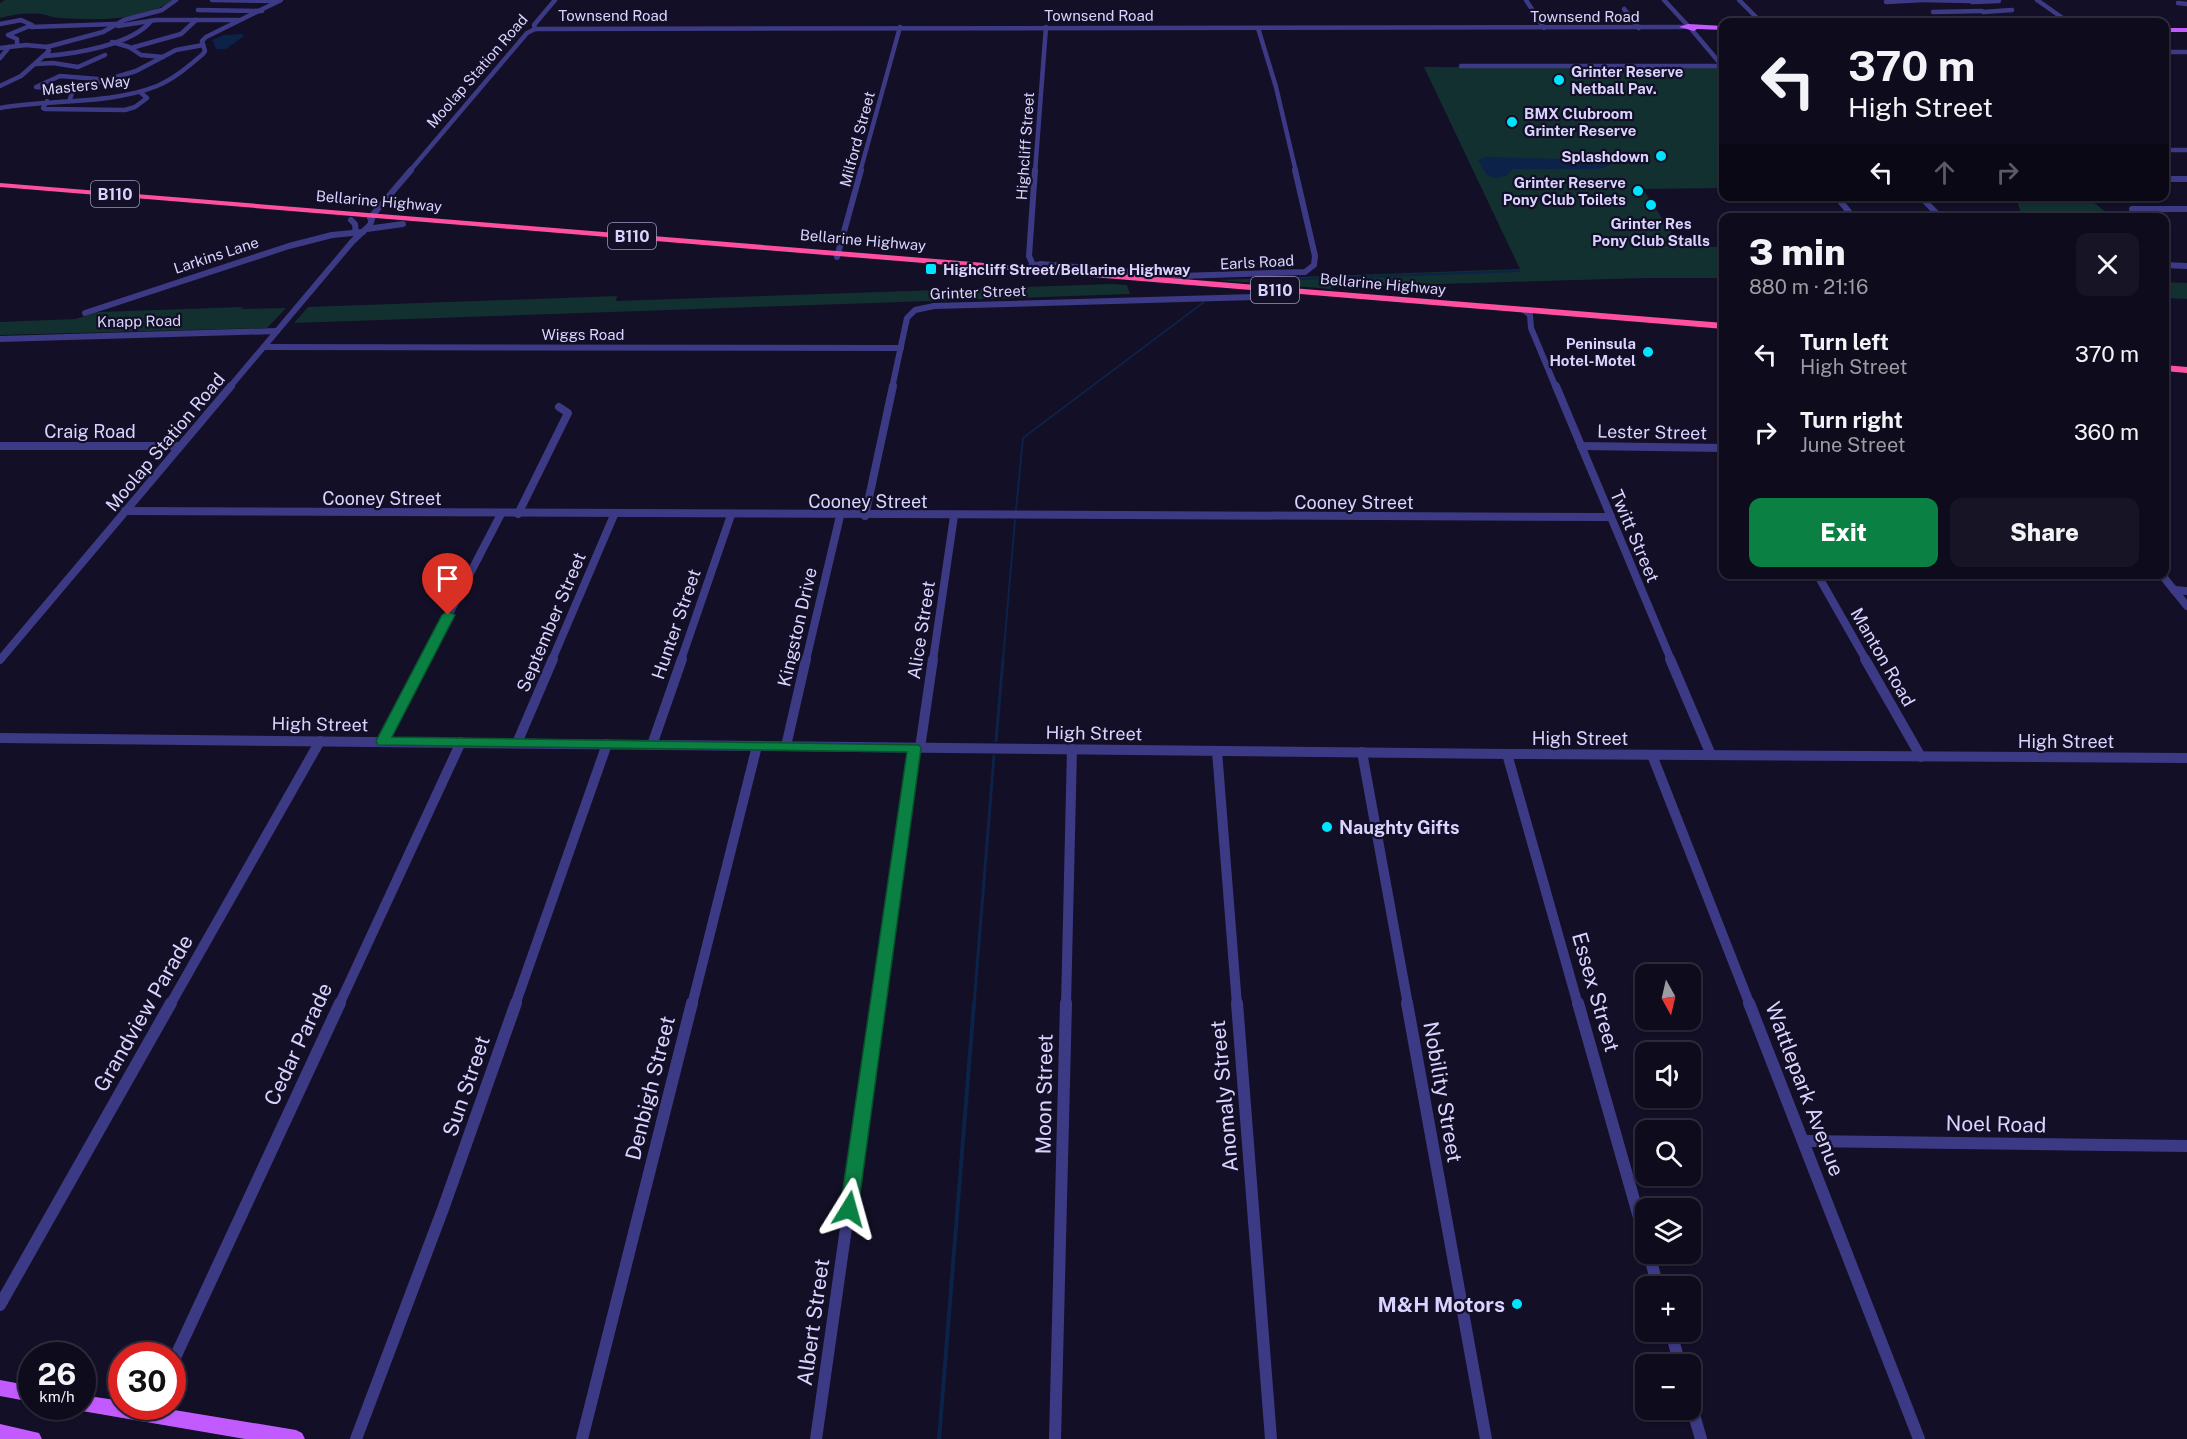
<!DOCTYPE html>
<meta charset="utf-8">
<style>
:root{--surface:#0e0b1c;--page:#171425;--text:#f1f3f6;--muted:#9b9ba3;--line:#2e2b3b;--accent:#0b8043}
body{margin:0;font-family:"Public Sans",sans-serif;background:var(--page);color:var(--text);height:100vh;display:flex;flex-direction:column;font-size:22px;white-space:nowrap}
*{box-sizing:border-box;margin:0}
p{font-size:20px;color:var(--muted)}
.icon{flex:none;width:33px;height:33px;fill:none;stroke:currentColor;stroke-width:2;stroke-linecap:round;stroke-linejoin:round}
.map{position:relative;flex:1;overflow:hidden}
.drawer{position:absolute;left:1719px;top:213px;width:450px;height:366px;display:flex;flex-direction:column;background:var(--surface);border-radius:12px;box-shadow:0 2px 4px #0004,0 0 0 2px var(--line)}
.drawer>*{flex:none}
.hud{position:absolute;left:1719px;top:18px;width:450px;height:183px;border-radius:12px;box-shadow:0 2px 4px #0004,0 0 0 2px var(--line);background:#0e0b1c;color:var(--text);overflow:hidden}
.needle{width:39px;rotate:172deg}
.buttons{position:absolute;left:1635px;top:964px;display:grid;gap:12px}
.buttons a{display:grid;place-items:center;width:66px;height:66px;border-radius:12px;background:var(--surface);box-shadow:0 2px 4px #0004,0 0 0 2px var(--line);font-size:30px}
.speed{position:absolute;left:18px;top:1342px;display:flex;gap:12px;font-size:30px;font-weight:700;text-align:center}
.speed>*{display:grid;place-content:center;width:78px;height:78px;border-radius:50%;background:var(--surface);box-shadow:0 2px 4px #0004,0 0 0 2px var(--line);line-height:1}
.speed small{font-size:15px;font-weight:400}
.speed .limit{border:9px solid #d22;background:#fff;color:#111}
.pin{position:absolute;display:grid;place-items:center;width:51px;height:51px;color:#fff;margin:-62px -26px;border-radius:50% 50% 50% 0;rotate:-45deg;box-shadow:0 0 6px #0007}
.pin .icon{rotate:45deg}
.me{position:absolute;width:66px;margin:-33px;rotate:8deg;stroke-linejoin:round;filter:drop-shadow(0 0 4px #0008)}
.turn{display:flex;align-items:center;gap:21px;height:126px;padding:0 30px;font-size:27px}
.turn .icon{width:78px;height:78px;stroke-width:2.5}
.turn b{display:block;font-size:42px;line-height:51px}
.lanes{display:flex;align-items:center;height:57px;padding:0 30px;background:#0003;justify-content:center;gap:30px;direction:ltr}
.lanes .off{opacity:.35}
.round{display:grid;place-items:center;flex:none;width:63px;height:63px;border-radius:12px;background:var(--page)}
.headline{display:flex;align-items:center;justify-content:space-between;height:102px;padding:0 30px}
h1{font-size:36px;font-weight:800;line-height:45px}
.cta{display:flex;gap:12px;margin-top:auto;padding:12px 30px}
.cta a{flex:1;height:69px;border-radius:12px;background:var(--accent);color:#fff;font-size:24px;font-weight:800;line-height:69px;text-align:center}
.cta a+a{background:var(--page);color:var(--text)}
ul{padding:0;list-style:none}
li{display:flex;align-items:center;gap:18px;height:78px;padding:0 30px}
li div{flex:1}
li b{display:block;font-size:22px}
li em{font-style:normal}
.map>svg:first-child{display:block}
.green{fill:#12302f}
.water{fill:#0c2248}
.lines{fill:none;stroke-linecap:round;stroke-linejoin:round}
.stream-far2{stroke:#0c2248;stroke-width:2}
.stream-far1{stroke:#0c2248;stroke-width:3}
.stream{stroke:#0c2248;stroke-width:4}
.minor-far4{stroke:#3d3a85;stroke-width:4.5}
.minor-far3{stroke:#3d3a85;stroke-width:6}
.minor-far2{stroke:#3d3a85;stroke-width:8}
.minor-far1{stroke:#3d3a85;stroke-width:10}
.minor{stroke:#3d3a85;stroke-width:12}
.major{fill:#c25bff;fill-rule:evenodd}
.highway{fill:#ff4fa3;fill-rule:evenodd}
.route{fill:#0b8043;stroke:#07532c;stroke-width:1.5}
.poi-dot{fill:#00e5ff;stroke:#130f26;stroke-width:2}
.labels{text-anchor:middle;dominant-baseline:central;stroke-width:4.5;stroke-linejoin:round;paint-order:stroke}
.far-street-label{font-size:15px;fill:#d9d4ff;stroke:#130f26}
.far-poi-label{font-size:15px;font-weight:bold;fill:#d9d4ff;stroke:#130f26;text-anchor:start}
.shield{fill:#130f26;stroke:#9e99be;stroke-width:1.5}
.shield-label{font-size:16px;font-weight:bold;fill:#d9d4ff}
.street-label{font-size:18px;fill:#d9d4ff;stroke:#130f26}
.poi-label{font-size:18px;font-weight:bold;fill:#d9d4ff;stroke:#130f26;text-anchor:start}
.near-street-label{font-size:21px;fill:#d9d4ff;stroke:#130f26}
.near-poi-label{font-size:21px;font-weight:bold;fill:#d9d4ff;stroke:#130f26;text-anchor:end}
</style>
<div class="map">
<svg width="2187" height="1439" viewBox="0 0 2187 1439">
<rect width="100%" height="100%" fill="#130f26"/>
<!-- green -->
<g class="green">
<path d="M5,0h168c-32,22 -76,20 -113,18 -5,0 -9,-2 -14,-3 -14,-3 -32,-1 -46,3v-15z"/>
<path d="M1424,67l295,1 4,5v115l-80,1 37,57 43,1v31h-76l-316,9v2l-114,-9 303,-11z"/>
<path d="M2016,197h81l-5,4 20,16h-90z"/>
<path d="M2164,282l23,1v16l-22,-1z"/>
<path d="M1111,284l16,1 3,9 -836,29 14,-16 309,-11 -1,5z"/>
<path d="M243,307l-2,2 45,-1 -19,20 -267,7v-13l75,-3 23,-7z"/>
</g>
<!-- water -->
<g class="water">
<path d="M242,34l2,2 -18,13h-10l-3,-8h-3l14,-6z"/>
<path d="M1487,157l111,3 12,4 -6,4 -9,1h-82l-7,7 -11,2 -8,-3 -9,-15z"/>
</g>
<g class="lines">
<!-- stream-far2 -->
<g class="stream-far2">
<path d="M1249,281l271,-10"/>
<path d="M1016,510l7,-72 181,-136"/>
<path d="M1003,660l12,-140"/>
</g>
<!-- stream-far1 -->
<g class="stream-far1">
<path d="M996,741l7,-82"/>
<path d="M974,1005l20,-249"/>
</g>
<!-- stream -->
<path class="stream" d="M939,1439l35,-436"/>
<!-- minor-far4 -->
<g class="minor-far4">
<path d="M212,0l67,1"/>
<path d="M1526,0l18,28"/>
<path d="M1664,0l25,27"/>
<path d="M1739,0l22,22"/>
<path d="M1923,0l47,1"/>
<path d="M2037,0l27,19"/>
<path d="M1886,2l37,-2"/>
<path d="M1972,2l27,-1"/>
<path d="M2178,3l9,1"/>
<path d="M1624,9l15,19"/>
<path d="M198,10l64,1"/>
<path d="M1933,12l49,-1"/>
<path d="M1983,12l29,-2"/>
<path d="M1945,21h81"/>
<path d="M0,24l21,-4 11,5 -24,10 9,4v7"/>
<path d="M118,26l38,-6h83"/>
<path d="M31,27l84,-3"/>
<path d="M1258,28l18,59 20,85"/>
<path d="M535,29l1148,-2"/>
<path d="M1692,30l32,38"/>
<path d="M112,42l17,5 12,8 22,2"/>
<path d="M47,47l56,-15 21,-12 38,-10 14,-10"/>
<path d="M0,48l26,-3 21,2 2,4 -28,25 -21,10"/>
<path d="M131,48l50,-14 15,-14"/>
<path d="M2164,52h23"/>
<path d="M45,56c29,-2 87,-11 106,-35"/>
<path d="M0,58l9,-11"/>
<path d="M36,64l17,-1 25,4 27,-12"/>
<path d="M1461,66h261"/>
<path d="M73,90l-37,-3 24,-11 38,3"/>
<path d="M70,99l3,-9 63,-19 40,-21 27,-5"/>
<path d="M47,101l-4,7 2,1 80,1 10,-3 12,-9 -7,-6"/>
<path d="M0,108c51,-9 108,-3 157,-22 17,-7 32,-20 46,-32l2,-3 -3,-10 4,-4 75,-37"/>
<path d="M2164,150h23"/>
<path d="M409,172l118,-139 8,-4 -1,-4 21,-25"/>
<path d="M860,172l40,-145"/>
<path d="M1035,172l11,-145"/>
</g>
<!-- minor-far3 -->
<g class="minor-far3">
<path d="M2164,179h23"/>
<path d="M1836,196l18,22"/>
<path d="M1920,196l21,22"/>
<path d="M2132,209h55"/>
<path d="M1938,215l49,3"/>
<path d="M370,218l41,-48"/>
<path d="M351,220l4,4 1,12"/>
<path d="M367,229l36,-5"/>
<path d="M837,257l24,-87"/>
<path d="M1033,265l-4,-9 6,-86"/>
<path d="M2164,265l23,1"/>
<path d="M1024,273l7,-7 10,-2 139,12 125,-4 9,-7 1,-9 -20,-86"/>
<path d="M1524,310l6,5 1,13 25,60"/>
<path d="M85,313l204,-67 43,-11 31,-3"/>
<path d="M0,339l277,-8"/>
<path d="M264,347l637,1"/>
<path d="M229,388l123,-146 18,-17 3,-9"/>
<path d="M892,388l15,-70 8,-8 19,-4 360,-10"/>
</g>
<!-- minor-far2 -->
<g class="minor-far2">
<path d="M1556,386l115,274"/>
<path d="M1722,405l2,3"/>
<path d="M0,446h180"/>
<path d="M1581,446l143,2"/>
<path d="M125,511l1486,6"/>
<path d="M518,514l50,-101 -9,-6"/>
<path d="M865,516l28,-130"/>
<path d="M1817,574l49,86"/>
<path d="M2161,574l26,32"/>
<path d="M2174,590l13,1"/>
<path d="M0,660l231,-274"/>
<path d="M425,660l76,-146"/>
<path d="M552,660l62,-145"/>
<path d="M681,660l50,-145"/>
<path d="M806,660l34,-144"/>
<path d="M933,660l21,-144"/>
</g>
<!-- minor-far1 -->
<g class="minor-far1">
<path d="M1670,659l41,96"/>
<path d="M1865,659l56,98"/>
<path d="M0,738l1507,16 680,4"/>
<path d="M383,741l43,-82"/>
<path d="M517,743l36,-84"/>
<path d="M652,745l30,-86"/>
<path d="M786,746l20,-87"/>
<path d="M920,748l13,-89"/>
<path d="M1217,751l20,254"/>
<path d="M1362,752l46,253"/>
<path d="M1507,754l71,251"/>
<path d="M1652,755l98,250"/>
<path d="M170,1005l150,-264"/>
<path d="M339,1005l122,-263"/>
<path d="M515,1005l92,-261"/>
<path d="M692,1005l65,-259"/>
<path d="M878,1005l36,-257"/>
<path d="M1066,1005l6,-256"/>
</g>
<!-- minor -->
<g class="minor">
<path d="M1237,1003l34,436"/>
<path d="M1407,1003l79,436"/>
<path d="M1578,1003l68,239"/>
<path d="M1749,1003l170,436"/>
<path d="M1804,1141l383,5"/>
<path d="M1649,1254l9,33"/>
<path d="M0,1305l171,-302"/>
<path d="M1671,1332l9,33"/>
<path d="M172,1364l168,-361"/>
<path d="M1690,1401l11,38"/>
<path d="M356,1439l87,-230 73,-206"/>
<path d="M582,1439l110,-436"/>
<path d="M816,1439l62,-436"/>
<path d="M1055,1439l11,-436"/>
</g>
<!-- major -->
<g class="major">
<path d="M1688,24l36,2v4l-27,-1 -3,2 -15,-4z"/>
<rect x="2164" y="28" width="23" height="4"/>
<path d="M0,1380l32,6v16l-32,-6z"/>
<path d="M82,1395l40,6v6h34l140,23 6,3 3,6h-60l-163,-28 -7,-4h7z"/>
<path d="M0,1424l39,9 3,6h-42z"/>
</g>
<!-- highway -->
<g class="highway">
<path d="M0,183l1724,140v6l-1724,-142z"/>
<path d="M2164,365l23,2v6l-23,-2z"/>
</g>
</g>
<!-- route -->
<path class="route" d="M448,611l7,4 -63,122 527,8 2,3 -63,461 -2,5 -7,2 -7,-2 -2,-5 67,-457 -529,-7 -2,-4 66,-126z"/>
<!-- markers -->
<g class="poi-dot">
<circle cx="1559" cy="80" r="6"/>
<circle cx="1512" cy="122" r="6"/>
<circle cx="1661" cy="156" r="6"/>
<circle cx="1638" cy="191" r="6"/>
<circle cx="1651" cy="205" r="6"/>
<rect x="925" y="263" width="12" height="12" rx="3"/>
<circle cx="1648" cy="352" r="6"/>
<circle cx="1327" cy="827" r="6"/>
<circle cx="1517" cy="1304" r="6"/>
</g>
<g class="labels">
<!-- far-street labels -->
<g class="far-street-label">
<text x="613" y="15">Townsend Road</text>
<text x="1099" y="15">Townsend Road</text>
<text x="1585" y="16">Townsend Road</text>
<text transform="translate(477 71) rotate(-49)">Moolap Station Road</text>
<text transform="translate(86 85) rotate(-6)">Masters Way</text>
<text transform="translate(857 139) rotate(-75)">Milford Street</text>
<text transform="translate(1025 146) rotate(-86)">Highcliff Street</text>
<text transform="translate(379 201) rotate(5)">Bellarine Highway</text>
<text transform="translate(863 240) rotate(5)">Bellarine Highway</text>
<text transform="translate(216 255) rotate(-18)">Larkins Lane</text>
<text transform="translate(1257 262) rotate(-3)">Earls Road</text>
<text transform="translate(1383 284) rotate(5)">Bellarine Highway</text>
<text transform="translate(978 292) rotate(-2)">Grinter Street</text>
<text transform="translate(139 321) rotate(-1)">Knapp Road</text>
<text x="583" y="334">Wiggs Road</text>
</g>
<!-- far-poi labels -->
<g class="far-poi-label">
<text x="1571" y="71">Grinter Reserve<tspan x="1571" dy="17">Netball Pav.</tspan></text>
<text x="1524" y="113">BMX Clubroom<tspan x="1524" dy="17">Grinter Reserve</tspan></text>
<text x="1649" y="156" text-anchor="end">Splashdown</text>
<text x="1626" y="182" text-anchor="end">Grinter Reserve<tspan x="1626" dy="17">Pony Club Toilets</tspan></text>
<text x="1651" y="223" text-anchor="middle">Grinter Res<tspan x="1651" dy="17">Pony Club Stalls</tspan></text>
<text x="943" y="269">Highcliff Street/Bellarine Highway</text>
<text x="1636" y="343" text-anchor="end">Peninsula<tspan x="1636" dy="17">Hotel-Motel</tspan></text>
</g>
<!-- shield labels -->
<g class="shield">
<rect x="91" y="181" width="48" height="26" rx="4.5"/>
<rect x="608" y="223" width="48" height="26" rx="4.5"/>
<rect x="1251" y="277" width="48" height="26" rx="4.5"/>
</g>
<g class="shield-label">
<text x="115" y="194">B110</text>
<text x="632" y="236">B110</text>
<text x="1275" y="290">B110</text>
</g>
<!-- street labels -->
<g class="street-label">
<text x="90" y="431">Craig Road</text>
<text transform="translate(1652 432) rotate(1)">Lester Street</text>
<text transform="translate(165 442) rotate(-50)">Moolap Station Road</text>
<text x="382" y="498">Cooney Street</text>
<text x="868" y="501">Cooney Street</text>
<text x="1354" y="502">Cooney Street</text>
<text transform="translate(1635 536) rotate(67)">Twitt Street</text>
<text transform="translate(551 622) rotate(-67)">September Street</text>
<text transform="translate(676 624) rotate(-71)">Hunter Street</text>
<text transform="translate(797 627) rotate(-77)">Kingston Drive</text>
<text transform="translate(921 630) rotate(-81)">Alice Street</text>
<text transform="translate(1883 657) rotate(60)">Manton Road</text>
<text transform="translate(320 724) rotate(1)">High Street</text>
<text transform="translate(1094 733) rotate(1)">High Street</text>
<text x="1580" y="738">High Street</text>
<text x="2066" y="741">High Street</text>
</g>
<!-- poi labels -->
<g class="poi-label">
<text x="1339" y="827">Naughty Gifts</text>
</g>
<!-- near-street labels -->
<g class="near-street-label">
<text transform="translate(1596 992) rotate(74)">Essex Street</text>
<text transform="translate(143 1013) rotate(-60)">Grandview Parade</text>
<text transform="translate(298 1044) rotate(-65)">Cedar Parade</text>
<text transform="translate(466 1086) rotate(-71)">Sun Street</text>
<text transform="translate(650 1088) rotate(-76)">Denbigh Street</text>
<text transform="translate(1805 1089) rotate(69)">Wattlepark Avenue</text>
<text transform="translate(1443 1092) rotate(80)">Nobility Street</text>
<text transform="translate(1044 1094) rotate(-89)">Moon Street</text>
<text transform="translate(1224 1096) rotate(-95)">Anomaly Street</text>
<text transform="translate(1996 1124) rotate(1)">Noel Road</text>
<text transform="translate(813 1322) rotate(-82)">Albert Street</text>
</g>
<!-- near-poi labels -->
<g class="near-poi-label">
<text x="1505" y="1304">M&amp;H Motors</text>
</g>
</g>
</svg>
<div class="buttons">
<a><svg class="needle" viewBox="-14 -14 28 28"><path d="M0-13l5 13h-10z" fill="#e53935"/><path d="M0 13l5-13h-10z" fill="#9b9ba3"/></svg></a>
<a><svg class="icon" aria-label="sound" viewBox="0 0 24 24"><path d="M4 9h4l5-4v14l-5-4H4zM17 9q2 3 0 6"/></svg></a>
<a><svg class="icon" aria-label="search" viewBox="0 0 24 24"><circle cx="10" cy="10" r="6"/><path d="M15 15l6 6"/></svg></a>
<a><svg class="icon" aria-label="layers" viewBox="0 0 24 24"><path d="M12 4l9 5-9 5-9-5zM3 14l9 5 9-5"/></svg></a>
<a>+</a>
<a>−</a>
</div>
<div class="speed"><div>26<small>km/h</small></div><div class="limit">30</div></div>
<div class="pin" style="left:448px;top:615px;background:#d93025"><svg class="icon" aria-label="arrive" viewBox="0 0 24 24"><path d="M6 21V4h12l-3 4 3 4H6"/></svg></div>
<svg class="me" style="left:849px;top:1209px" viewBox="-20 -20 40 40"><path d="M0-17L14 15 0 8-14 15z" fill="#0b8043" stroke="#fff" stroke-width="4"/></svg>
<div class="hud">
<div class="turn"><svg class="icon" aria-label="left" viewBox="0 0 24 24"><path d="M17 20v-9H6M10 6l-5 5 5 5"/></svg><div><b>370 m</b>High Street</div></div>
<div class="lanes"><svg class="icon" aria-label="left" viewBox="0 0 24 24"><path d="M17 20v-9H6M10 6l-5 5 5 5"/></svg><svg class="icon off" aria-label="ahead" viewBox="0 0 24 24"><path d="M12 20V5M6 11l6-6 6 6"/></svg><svg class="icon off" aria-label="right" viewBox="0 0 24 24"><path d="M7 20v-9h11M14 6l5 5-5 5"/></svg></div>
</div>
<section class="drawer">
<div class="headline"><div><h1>3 min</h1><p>880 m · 21:16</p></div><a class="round"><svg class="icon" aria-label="close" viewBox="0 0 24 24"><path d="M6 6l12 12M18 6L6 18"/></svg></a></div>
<ul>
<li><svg class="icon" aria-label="left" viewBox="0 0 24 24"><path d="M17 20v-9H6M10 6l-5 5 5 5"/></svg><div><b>Turn left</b><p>High Street</p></div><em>370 m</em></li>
<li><svg class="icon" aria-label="right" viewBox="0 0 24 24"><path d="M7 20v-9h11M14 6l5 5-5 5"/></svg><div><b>Turn right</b><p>June Street</p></div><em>360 m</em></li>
</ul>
<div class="cta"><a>Exit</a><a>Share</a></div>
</section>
</div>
